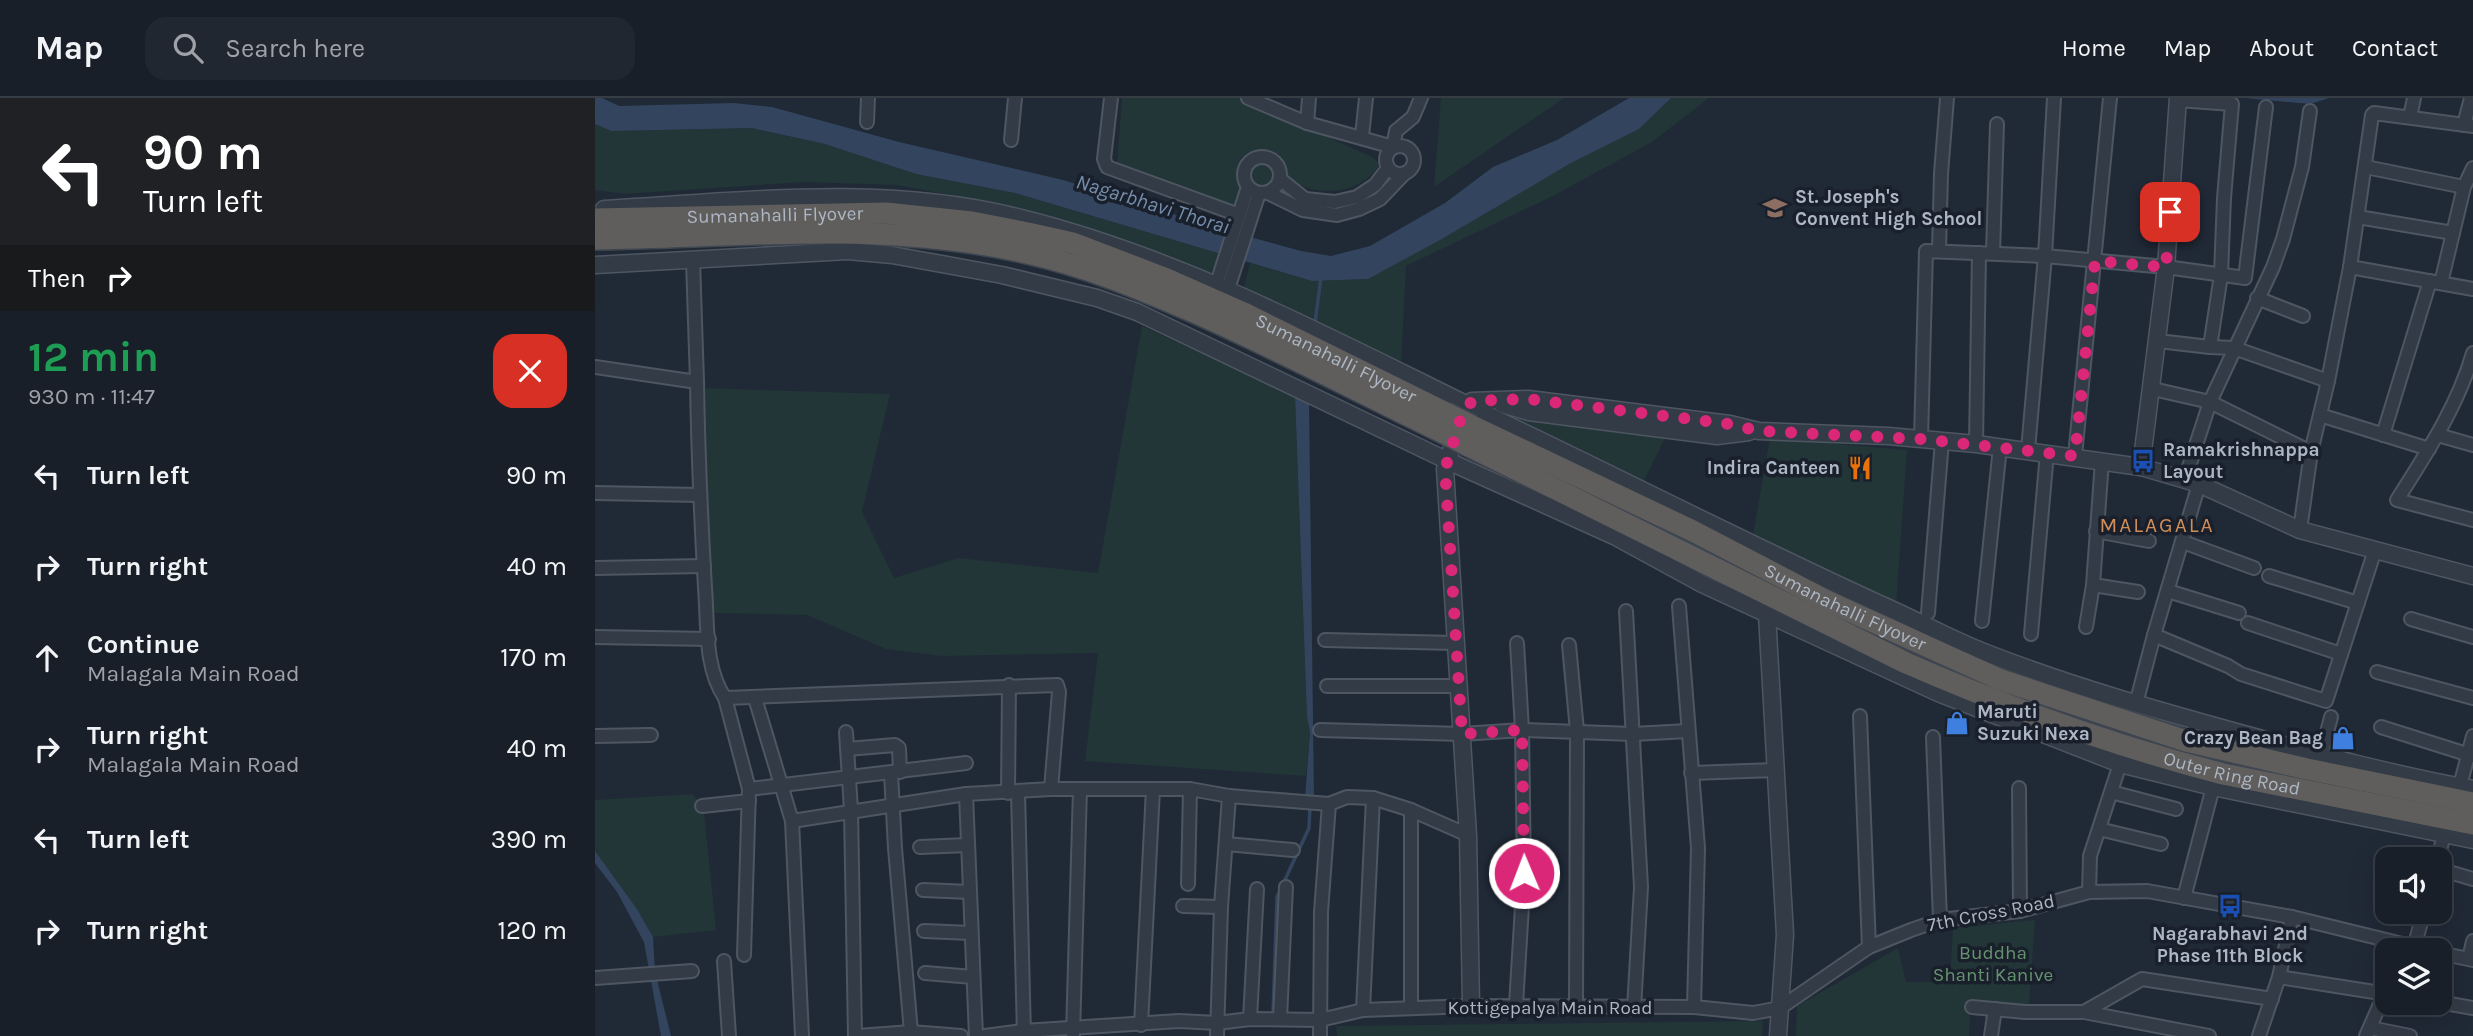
<!DOCTYPE html>
<meta charset="utf-8">
<style>
:root{--surface:#181f28;--page:#212730;--text:#f1f3f6;--muted:#9fa2a8;--line:#363d45}
body{margin:0;font-family:Karla,sans-serif;background:var(--page);color:var(--text);height:100vh;display:flex;flex-direction:column;font-size:26px;white-space:nowrap}
*{box-sizing:border-box;margin:0}
p{font-size:23px;color:var(--muted)}
.icon{flex:none;width:38px;height:38px;fill:none;stroke:currentColor;stroke-width:2;stroke-linecap:round;stroke-linejoin:round}
.map{position:relative;flex:1;overflow:hidden}
.side{display:flex;flex-direction:column;background:var(--surface);width:595px}
.side>*{flex:none}
.top-card{background:#202124;color:#fff;overflow:hidden}
.fabs{position:absolute;left:1780px;top:749px;display:grid;gap:14px}
.fabs a{display:grid;place-items:center;width:77px;height:77px;border-radius:14px;background:var(--surface);box-shadow:0 7px 28px #0002,0 0 0 2px var(--line);font-size:35px}
.pin{position:absolute;display:grid;place-items:center;width:60px;height:60px;color:#fff;margin:-30px;border-radius:14px;box-shadow:0 4px 10px #0006}
.me{position:absolute;width:77px;margin:-38px;rotate:359deg;stroke-linejoin:round;filter:drop-shadow(0 0 5px #0008)}
.turn{display:flex;align-items:center;gap:24px;height:147px;padding:0 28px;font-size:32px}
.turn .icon{width:91px;height:91px;stroke-width:2.5}
.turn b{display:block;font-size:49px;line-height:60px}
.then{display:flex;align-items:center;height:66px;padding:0 28px;background:#0003;gap:14px;font-size:26px}
.round{display:grid;place-items:center;flex:none;width:74px;height:74px;border-radius:21px;background:var(--page)}
.head{display:flex;align-items:center;justify-content:space-between;height:119px;padding:0 28px}
h1{font-size:42px;font-weight:700;line-height:52px;color:#1e9e55}
ul{padding:0;list-style:none}
li{display:flex;align-items:center;gap:21px;height:91px;padding:0 28px}
li div{flex:1}
li b{display:block;font-size:26px}
li em{font-style:normal}
header{display:flex;align-items:center;gap:42px;box-sizing:border-box;height:98px;padding:0 35px;background:var(--surface);border-bottom:2px solid var(--line)}
header strong{font-size:33px}
nav{display:flex;gap:38px;margin-inline-start:auto;font-size:24px}
.search{width:490px;height:63px;background:var(--page);display:flex;align-items:center;gap:18px;box-sizing:border-box;padding:0 24px;border-radius:21px;color:var(--muted);font-size:26px}
main{display:flex;flex:1;min-height:0}
.map>svg:first-child{display:block}
.green{fill:#223537}
.water{fill:#33455e}
.lines{fill:none;stroke-linecap:round;stroke-linejoin:round}
.stream{stroke:#33455e;stroke-width:3.5}
.minor-casing{stroke:#4e5662;stroke-width:16}
.tertiary-casing{stroke:#4e5662;stroke-width:19}
.trunk-casing{stroke:#3e4651;stroke-width:24}
.minor{stroke:#333b47;stroke-width:12}
.tertiary{stroke:#333b47;stroke-width:16}
.trunk{stroke:#5f5e5c;stroke-width:21}
.trunk-bridge-casing{stroke:#3e4651;stroke-width:24;stroke-linecap:butt}
.trunk-bridge{stroke:#5f5e5c;stroke-width:21}
.route{stroke:#db2777;stroke-width:12;stroke-dasharray:0 21.6}
.labels{text-anchor:middle;dominant-baseline:central;stroke-width:7;stroke-linejoin:round;paint-order:stroke}
.poi-label{font-size:19px;font-weight:bold;fill:#adb6c4;stroke:#19202b;text-anchor:start}
.street-label{font-size:19px;fill:#adb6c4;stroke:#19202b}
.park-label{font-size:19px;fill:#659370;stroke:#19202b}
.water-label{font-size:21px;font-style:italic;fill:#758dac;stroke:#19202b}
.neighbourhood-label{font-size:21px;letter-spacing:2px;fill:#d18e5a;stroke:#19202b}
</style>
<header>
<strong>Map</strong>
<div class="search"><svg class="icon" aria-label="search" viewBox="0 0 24 24"><circle cx="10" cy="10" r="6"/><path d="M15 15l6 6"/></svg>Search here</div>
<nav><a>Home</a><a>Map</a><a>About</a><a>Contact</a></nav>
</header>
<main>
<section class="side">
<div class="top-card">
<div class="turn"><svg class="icon" aria-label="left" viewBox="0 0 24 24"><path d="M17 20v-9H6M10 6l-5 5 5 5"/></svg><div><b>90 m</b>Turn left</div></div>
<div class="then">Then<svg class="icon" aria-label="right" viewBox="0 0 24 24"><path d="M7 20v-9h11M14 6l5 5-5 5"/></svg></div>
</div>
<div class="head"><div><h1>12 min</h1><p>930 m · 11:47</p></div><a class="round" style="background:#d93025;color:#fff"><svg class="icon" aria-label="close" viewBox="0 0 24 24"><path d="M6 6l12 12M18 6L6 18"/></svg></a></div>
<ul>
<li><svg class="icon" aria-label="left" viewBox="0 0 24 24"><path d="M17 20v-9H6M10 6l-5 5 5 5"/></svg><div><b>Turn left</b></div><em>90 m</em></li>
<li><svg class="icon" aria-label="right" viewBox="0 0 24 24"><path d="M7 20v-9h11M14 6l5 5-5 5"/></svg><div><b>Turn right</b></div><em>40 m</em></li>
<li><svg class="icon" aria-label="ahead" viewBox="0 0 24 24"><path d="M12 20V5M6 11l6-6 6 6"/></svg><div><b>Continue</b><p>Malagala Main Road</p></div><em>170 m</em></li>
<li><svg class="icon" aria-label="right" viewBox="0 0 24 24"><path d="M7 20v-9h11M14 6l5 5-5 5"/></svg><div><b>Turn right</b><p>Malagala Main Road</p></div><em>40 m</em></li>
<li><svg class="icon" aria-label="left" viewBox="0 0 24 24"><path d="M17 20v-9H6M10 6l-5 5 5 5"/></svg><div><b>Turn left</b></div><em>390 m</em></li>
<li><svg class="icon" aria-label="right" viewBox="0 0 24 24"><path d="M7 20v-9h11M14 6l5 5-5 5"/></svg><div><b>Turn right</b></div><em>120 m</em></li>
</ul>
</section>
<div class="map">
<svg width="1878" height="938" viewBox="0 0 1878 938">
<rect width="100%" height="100%" fill="#202936"/>
<!-- green -->
<g class="green">
<path d="M527,0h120l132,60 5,6c-14,31 -73,37 -94,9 -7,-9 -3,-16 -16,-20 -23,-9 -40,9 -28,32l-8,24 -116,-47z"/>
<path d="M846,0h123l-130,89z"/>
<path d="M1076,0h38l-57,44 -99,54 -147,70 -5,100 -157,-78 6,-25 62,18 56,-2 203,-116 68,-34z"/>
<path d="M0,26l16,7 141,-3 73,16 91,30 99,19 205,61 -11,22 -134,-53 -83,-20 -96,-18 -91,-3 -181,12 -29,-4z"/>
<circle cx="667" cy="78" r="13"/>
<path d="M547,228l153,70 12,321 3,16 -4,43 -221,-15 13,-108 -156,3 -56,-7 -79,-34 -96,-2 -8,-225 187,6 -28,118 32,66 64,-20 140,15z"/>
<path d="M928,320l144,16 -24,49 -122,-58z"/>
<path d="M1175,340l137,12 -11,156 -143,-71z"/>
<path d="M98,696l11,18 12,118 -63,7 -16,-28 -42,-58v-51z"/>
<path d="M1440,822l-6,86 -58,-5 -2,35h-173l1,-30 101,-58 8,34h44l3,-54z"/>
<path d="M1168,923l-1,15h-425l-1,-10z"/>
</g>
<!-- water -->
<g class="water">
<path d="M0,0h7l17,8 115,-3 38,4 127,35 164,38 165,51 73,20 30,5 39,-10 75,-43 48,-36 64,-27 72,-42h42l-32,31 -68,34 -131,77 -72,39 -56,2 -297,-88 -99,-19 -91,-30 -73,-16 -141,3 -16,-7z"/>
<path d="M1650,0h84l-19,6z"/>
<path d="M700,298l14,7 5,397 -9,-2 5,-65 -3,-16z"/>
<path d="M0,753l42,58 16,28 2,35 16,64h-10l-17,-94 -27,-50 -22,-29z"/>
</g>
<g class="lines">
<!-- stream -->
<g class="stream">
<path d="M720,225l6,-46"/>
<path d="M678,916l4,-117 32,-69 1,-21"/>
</g>
<!-- minor casing -->
<g class="minor-casing">
<g id="minor">
<path d="M516,0l-7,61 3,8 132,48"/>
<path d="M653,0l59,25 2,-25"/>
<path d="M1815,19l4,-19"/>
<path d="M272,24l1,-24"/>
<path d="M712,25l86,24 3,-16 17,-14 8,-19"/>
<path d="M1869,27l7,-27"/>
<path d="M767,38l4,-38"/>
<path d="M416,42l4,-42"/>
<circle cx="805" cy="62" r="14"/>
<circle cx="667" cy="77" r="18"/>
<path d="M1771,69l98,20"/>
<path d="M685,81l25,20 30,3 22,-5 18,-12 13,-17"/>
<path d="M673,95l35,17 34,5 22,-6 21,-10 24,-25"/>
<path d="M1763,119l95,16"/>
<path d="M1344,152l2,-76 6,-76"/>
<path d="M1398,155l4,-129"/>
<path d="M98,162l4,122"/>
<path d="M1755,169l123,22"/>
<path d="M1846,185l23,-96 9,-19"/>
<path d="M621,188l32,-99"/>
<path d="M632,194l32,-99"/>
<path d="M1662,200l46,18"/>
<path d="M1563,243l52,6 11,-72 3,-77 8,-94 -54,-4"/>
<path d="M1615,249l24,1 94,33"/>
<path d="M1878,255c-15,53 -47,101 -76,147l76,20"/>
<path d="M0,269l102,15c1,69 4,137 8,206 3,35 -1,80 20,110l332,-13 2,7 -8,97h139l39,7 100,8 18,-7 26,1 38,12 57,25"/>
<path d="M1558,291l57,13 101,50"/>
<path d="M1725,317l109,34"/>
<path d="M1788,337l47,-154"/>
<path d="M1843,337l35,10"/>
<path d="M1326,341l5,-188 119,5 121,11 79,11 21,-171"/>
<path d="M1381,346l3,-191"/>
<path d="M1433,352l17,-194 9,-158"/>
<path d="M1480,358l35,-358"/>
<path d="M1590,381l25,-77 63,-135 10,-28 19,-72 8,-56"/>
<path d="M0,395l104,2"/>
<path d="M1705,432l11,-78 17,-71 22,-114 22,-152 2,-2 99,13"/>
<path d="M1501,433l53,10"/>
<path d="M1588,444l71,26"/>
<path d="M0,470l109,-2"/>
<path d="M1674,478l89,27"/>
<path d="M1498,487l45,7"/>
<path d="M1573,493l71,22"/>
<path d="M1084,508l19,242 -4,159"/>
<path d="M1031,513l15,276 -7,122"/>
<path d="M1333,515l14,-172"/>
<path d="M1816,521l62,18"/>
<path d="M1387,523l18,-174"/>
<path d="M1653,525l93,31"/>
<path d="M1491,529l7,-42 9,-124"/>
<path d="M1436,536l16,-181"/>
<path d="M1559,537l45,-151"/>
<path d="M0,539l114,2"/>
<path d="M730,542l131,3"/>
<path d="M974,547l8,86 -1,275"/>
<path d="M1782,574l96,26"/>
<path d="M732,588h132"/>
<path d="M130,600l24,91 -5,166"/>
<path d="M160,600l37,123"/>
<path d="M1541,606l18,-69 74,31 13,8 85,27 49,-151"/>
<path d="M1265,618l9,231"/>
<path d="M1786,629l92,29"/>
<path d="M725,632l142,4 60,-4 111,4 55,-3"/>
<path d="M251,634l5,78 4,226"/>
<path d="M0,638l56,-1"/>
<path d="M1338,639l7,183"/>
<path d="M252,651l48,-4 4,3 1,24"/>
<path d="M1726,657l10,-38"/>
<path d="M296,675l4,75 16,184"/>
<path d="M1096,675l85,-3"/>
<path d="M1865,688l13,-50"/>
<path d="M1424,690l1,123"/>
<path d="M154,691l217,-26"/>
<path d="M423,694l6,244"/>
<path d="M1516,694l65,17"/>
<path d="M413,695l1,-108"/>
<path d="M371,696l10,242"/>
<path d="M107,708l47,-5"/>
<path d="M1504,731l62,15"/>
<path d="M631,746l67,6"/>
<path d="M325,749l48,-2"/>
<path d="M1843,761l6,-25"/>
<path d="M1844,771l34,10"/>
<path d="M593,786l2,-95"/>
<path d="M328,792l47,2"/>
<path d="M1494,794l1,-36 30,-92"/>
<path d="M1589,800l29,-111"/>
<path d="M588,808l38,1"/>
<path d="M329,833l47,2"/>
<path d="M1819,849l10,-35"/>
<path d="M1844,855l34,7"/>
<path d="M1874,861l4,-18"/>
<path d="M129,863l5,75"/>
<path d="M330,875l48,4"/>
<path d="M1684,879l108,17"/>
<path d="M0,880l97,-7"/>
<path d="M1844,904l34,6"/>
<path d="M921,907l8,-132 -2,-143 -5,-87"/>
<path d="M1377,909l53,5h59l125,24"/>
<path d="M816,910v-198"/>
<path d="M768,912l10,-212"/>
<path d="M1489,914l58,-33 130,20"/>
<path d="M655,921l7,-130"/>
<path d="M685,921l6,-132"/>
<path d="M546,927l12,-236"/>
<path d="M1775,930l40,8"/>
<path d="M478,936l7,-245"/>
<path d="M207,938l-10,-215 174,-27 85,-5"/>
<path d="M263,938l53,-4 50,4"/>
<path d="M390,938l38,-5 156,-10 38,2 33,-4 70,1 43,-10 108,-4 223,1 59,6 27,-5 89,-61 42,-17 29,-10 80,-9 69,-19 58,-1 145,26 135,33"/>
<path d="M622,938l4,-129 8,-111"/>
<path d="M725,938l1,-124 8,-108"/>
<path d="M1396,938l4,-27"/>
<path d="M1664,938l20,-59 13,-60"/>
<path d="M1771,938l19,-43"/>
</g>
</g>
<!-- tertiary casing -->
<g class="tertiary-casing">
<g id="tertiary">
<path d="M9,111c139,-8 281,-26 417,9 177,44 341,137 504,215 123,59 244,121 368,177 31,14 60,30 91,42 84,33 169,57 256,81 77,21 155,42 233,56"/>
<path d="M0,167l253,-14 44,4 110,20 95,23 40,14 311,149 166,75 88,48 236,109 182,71 93,23 260,53"/>
<path d="M907,306l27,8 188,24 32,-4"/>
<path d="M873,308l4,-5 56,-2 202,25 29,7 129,5 88,8 165,23 58,17 101,46 173,46"/>
<path d="M863,331l-13,40 23,366 3,171"/>
<path d="M1546,369l25,-200 12,-169"/>
<path d="M1172,516l18,321 -7,101"/>
</g>
</g>
<!-- trunk casing -->
<g class="trunk-casing">
<g id="trunk">
<path id="s1" d="M0,121l291,-6 86,9 56,11 45,10 94,36 77,34 202,100"/>
<path d="M0,141c144,-2 290,-19 432,14 59,13 114,36 169,60 84,37 165,80 248,120"/>
<path id="s2" d="M877,328l221,105 134,70 174,79 185,61 121,28 166,34"/>
<path id="s3" d="M872,347l439,218c103,45 208,83 317,111l250,50"/>
</g>
</g>
<!-- minor -->
<use href="#minor" class="minor"/>
<!-- tertiary -->
<use href="#tertiary" class="tertiary"/>
<!-- trunk -->
<use href="#trunk" class="trunk"/>
<!-- trunk-bridge casing -->
<g class="trunk-bridge-casing">
<g id="trunk-bridge">
<path d="M851,315l26,13"/>
<path d="M849,335l23,12"/>
</g>
</g>
<!-- trunk-bridge -->
<use href="#trunk-bridge" class="trunk-bridge"/>
</g>
<g class="lines">
<!-- route -->
<path class="route" d="M929,775l-2,-143 -60,4 -17,-265 17,-54 10,-14 56,-2 202,25 29,7 162,8 154,17 20,-195 71,6 4,-55"/>
</g>
<!-- icons -->
<defs>
<g id="school-bare" transform="scale(1.89)"><path d="M0-5L7-2L0 1L-7-2ZM-4 1L0 2.5L4 1V4Q0 6-4 4Z" fill="#8d6e63" stroke="#19202b" stroke-width="2.5" paint-order="stroke"/></g>
<g id="bus-bare" transform="scale(1.89)"><path d="M-5-6H5V4H4V6H2V4H-2V6H-4V4H-5ZM-3.5-4V0h7V-4ZM-3.5 1.2v1.5H-2V1.2ZM2 1.2v1.5H3.5V1.2Z" fill="#1a4fb4" stroke="#19202b" stroke-width="2.5" paint-order="stroke"/></g>
<g id="restaurant-bare" transform="scale(1.89)"><path d="M-5-6h1v4h1v-4h1v4h1v-4h1v5L-1.5 .5V6h-2V.5L-5-1ZM5-6V6H3V1.5H1.5Q1.5-4 5-6Z" fill="#e8710a" stroke="#19202b" stroke-width="2.5" paint-order="stroke"/></g>
<g id="shop-bare" transform="scale(1.89)"><path d="M-5-2.5h2.3a2.7 3.5 0 0 1 5.4 0H5L5.5 6h-11ZM-1.5-2.5h3a1.5 2.3 0 0 0-3 0Z" fill="#3f7fe0" stroke="#19202b" stroke-width="2.5" paint-order="stroke"/></g>
</defs>
<g fill-rule="evenodd">
<use href="#school-bare" x="1180" y="110"/>
<use href="#bus-bare" x="1548" y="363"/>
<use href="#restaurant-bare" x="1265" y="370"/>
<use href="#shop-bare" x="1362" y="625"/>
<use href="#shop-bare" x="1748" y="640"/>
<use href="#bus-bare" x="1635" y="808"/>
</g>
<g class="labels">
<!-- poi labels -->
<g class="poi-label">
<text x="1200" y="99">St. Joseph's<tspan x="1200" dy="22">Convent High School</tspan></text>
<text x="1568" y="352">Ramakrishnappa<tspan x="1568" dy="22">Layout</tspan></text>
<text x="1245" y="370" text-anchor="end">Indira Canteen</text>
<text x="1382" y="614">Maruti<tspan x="1382" dy="22">Suzuki Nexa</tspan></text>
<text x="1728" y="640" text-anchor="end">Crazy Bean Bag</text>
<text x="1635" y="836" text-anchor="middle">Nagarabhavi 2nd<tspan x="1635" dy="22">Phase 11th Block</tspan></text>
</g>
<!-- street labels -->
<g class="street-label">
<text stroke="none"><textPath href="#s1" startOffset="180">Sumanahalli Flyover</textPath></text>
<text stroke="none"><textPath href="#s1" startOffset="768">Sumanahalli Flyover</textPath></text>
<text stroke="none"><textPath href="#s2" startOffset="415">Sumanahalli Flyover</textPath></text>
<text stroke="none"><textPath href="#s3" startOffset="835">Outer Ring Road</textPath></text>
<text transform="translate(1396 815) rotate(-11)">7th Cross Road</text>
<text x="955" y="910">Kottigepalya Main Road</text>
</g>
<!-- park labels -->
<g class="park-label">
<text x="1398" y="855">Buddha<tspan x="1398" dy="22">Shanti Kanive</tspan></text>
</g>
<!-- water labels -->
<g class="water-label">
<text transform="translate(558 106) rotate(17)">Nagarbhavi Thorai</text>
</g>
<!-- neighbourhood labels -->
<g class="neighbourhood-label">
<text x="1562" y="427">MALAGALA</text>
</g>
</g>
</svg>
<div class="fabs">
<a><svg class="icon" aria-label="sound" viewBox="0 0 24 24"><path d="M4 9h4l5-4v14l-5-4H4zM17 9q2 3 0 6"/></svg></a>
<a><svg class="icon" aria-label="layers" viewBox="0 0 24 24"><path d="M12 4l9 5-9 5-9-5zM3 14l9 5 9-5"/></svg></a>
</div>
<div class="pin" style="left:1575px;top:114px;background:#d93025"><svg class="icon" aria-label="arrive" viewBox="0 0 24 24"><path d="M6 21V4h12l-3 4 3 4H6"/></svg></div>
<svg class="me" style="left:929px;top:775px" viewBox="-20 -20 40 40"><circle r="17" fill="#db2777" stroke="#fff" stroke-width="3"/><path d="M0-11L8 9 0 5-8 9z" fill="#fff"/></svg>
</div>
</main>
